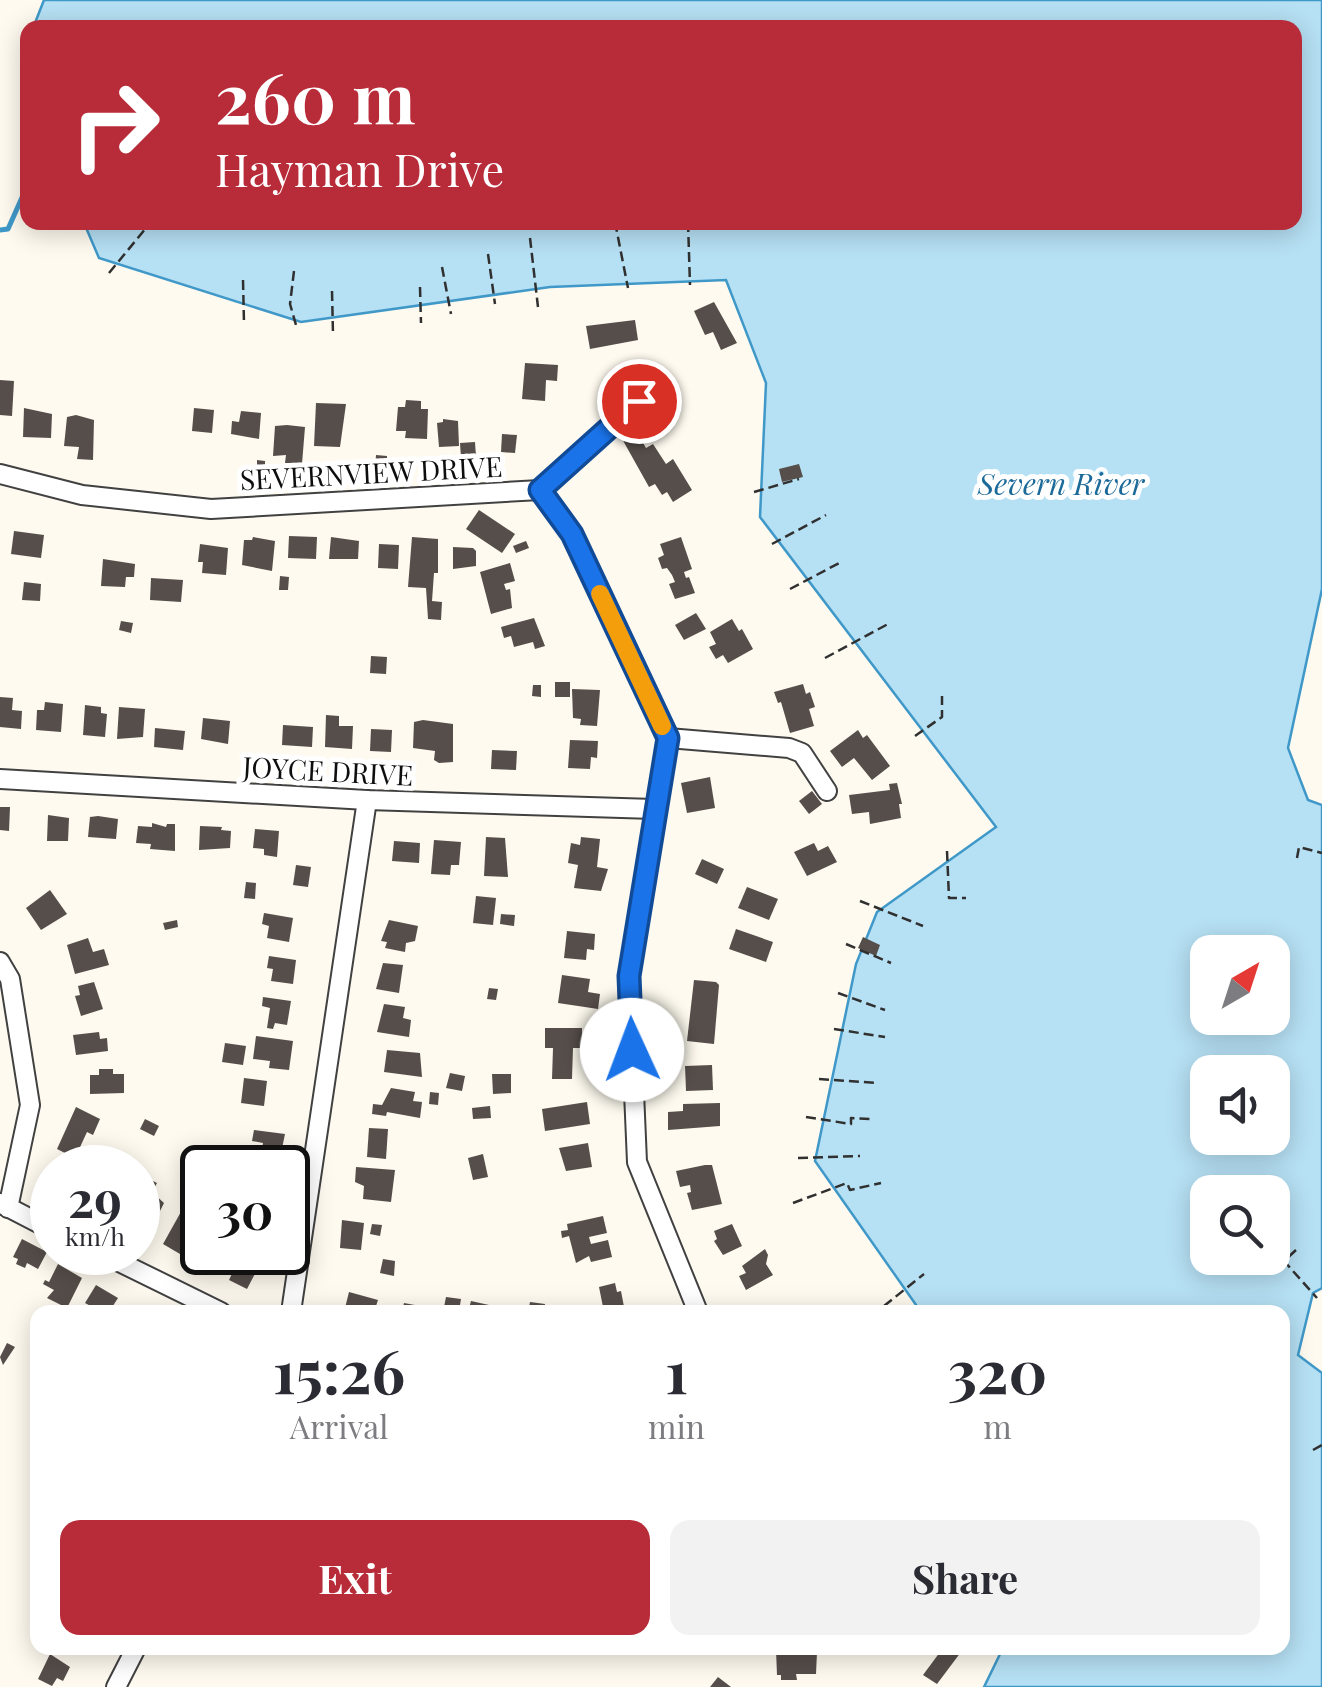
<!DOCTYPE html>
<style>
:root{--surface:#fff;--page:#f2f2f3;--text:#2b2b33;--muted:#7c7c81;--accent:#b82b39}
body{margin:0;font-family:"Playfair Display",serif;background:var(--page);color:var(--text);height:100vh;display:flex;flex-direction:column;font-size:38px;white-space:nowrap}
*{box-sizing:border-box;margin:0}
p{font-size:32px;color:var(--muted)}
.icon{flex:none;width:55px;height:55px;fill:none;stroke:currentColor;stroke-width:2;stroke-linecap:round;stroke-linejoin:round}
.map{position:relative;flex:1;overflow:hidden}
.panel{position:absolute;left:30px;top:1305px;width:1260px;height:350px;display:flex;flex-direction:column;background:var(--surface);border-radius:20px;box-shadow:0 5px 25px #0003}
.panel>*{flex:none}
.hud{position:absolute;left:20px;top:20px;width:1282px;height:210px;border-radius:20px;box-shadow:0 5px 25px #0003;background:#b82b39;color:#fff;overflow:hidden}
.needle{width:65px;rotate:39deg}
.fabs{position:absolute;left:1190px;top:935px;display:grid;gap:20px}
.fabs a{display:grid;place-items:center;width:100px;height:100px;border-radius:20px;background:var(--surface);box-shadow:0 5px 25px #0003;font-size:50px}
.speed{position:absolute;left:30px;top:1145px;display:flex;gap:20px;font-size:50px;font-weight:700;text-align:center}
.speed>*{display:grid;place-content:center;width:130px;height:130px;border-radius:50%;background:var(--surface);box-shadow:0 5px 25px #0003;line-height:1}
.speed small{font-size:25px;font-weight:400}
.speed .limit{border:5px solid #111;border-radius:15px;background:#fff;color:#111}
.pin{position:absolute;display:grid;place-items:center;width:85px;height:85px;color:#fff;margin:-42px;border:5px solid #fff;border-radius:50%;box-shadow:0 2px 10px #0007}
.me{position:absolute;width:110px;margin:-55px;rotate:358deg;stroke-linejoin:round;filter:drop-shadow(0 0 8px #0008)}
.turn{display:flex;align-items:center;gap:35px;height:210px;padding:0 30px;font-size:45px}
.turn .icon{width:130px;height:130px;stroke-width:2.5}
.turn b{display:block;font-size:70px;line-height:85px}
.eta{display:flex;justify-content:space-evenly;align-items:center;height:170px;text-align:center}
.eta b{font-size:60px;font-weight:700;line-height:70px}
.primary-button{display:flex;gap:20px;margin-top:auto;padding:20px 30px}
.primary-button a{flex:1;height:115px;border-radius:20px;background:var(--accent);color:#fff;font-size:40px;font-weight:700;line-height:115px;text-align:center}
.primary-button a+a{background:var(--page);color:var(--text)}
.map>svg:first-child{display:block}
.water{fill:#b6e0f4;stroke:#3f98c8;stroke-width:2.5;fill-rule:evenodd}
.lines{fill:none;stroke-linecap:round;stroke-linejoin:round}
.stream{stroke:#3f98c8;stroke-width:5}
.building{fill:#564e4a}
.minor-casing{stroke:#414141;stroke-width:22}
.path{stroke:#303030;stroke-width:2.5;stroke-dasharray:10 5;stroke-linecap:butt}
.minor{stroke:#fff;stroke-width:18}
.route-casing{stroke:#114b97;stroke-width:25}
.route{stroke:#1a73e8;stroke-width:18}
.slow{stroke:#f59e0b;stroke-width:18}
.labels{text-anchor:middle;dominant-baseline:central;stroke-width:10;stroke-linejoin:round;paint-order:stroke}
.street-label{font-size:28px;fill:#0e0e0e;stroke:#fff}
.water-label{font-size:30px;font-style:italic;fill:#1c6a9a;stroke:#fff}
</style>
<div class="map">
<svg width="1322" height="1687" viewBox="0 0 1322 1687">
<rect width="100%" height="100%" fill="#fefaef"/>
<!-- water -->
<path class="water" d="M44,0h1278v589l-34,159 20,52 14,5v483l-9,5 -15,62 24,18v314h-338l19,-39h279v-336h-361l-106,-151 41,-197 21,-52 119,-85 -236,-310 6,-134 -40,-103 -176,7 -249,35 -202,-64 -15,-35 1211,-1v-194h-1262zM1208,952h64v66h-64zM1208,1072h64v66h-64zM1208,1192h64v66h-64z"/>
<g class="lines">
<!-- stream -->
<path class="stream" d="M0,230l8,-1 20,-45"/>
</g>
<!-- building -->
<g class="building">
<path d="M714,302l23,41 -16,7 -8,-18 -8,3 -11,-24z"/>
<path d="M635,320l3,20 -48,9 -4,-23z"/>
<path d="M525,363l33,2 -1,16 -11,-1 -1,21 -23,-2z"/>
<path d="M0,380l14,1 -2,35 -12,-1z"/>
<path d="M406,400l15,1v8h7l-1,30 -22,-1 1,-7h-10l2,-24h7z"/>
<path d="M316,403l30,1 -6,43 -26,-1z"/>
<path d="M24,408l28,6 -1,24 -28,-1z"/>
<path d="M194,408l20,2 -2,23 -20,-2z"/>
<path d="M241,411l20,2 -2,26 -28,-5 1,-13 7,1z"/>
<path d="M76,415l18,5 -1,40 -16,-1 2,-12 -15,-1 3,-29z"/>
<path d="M443,419l15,2 1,25 -20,1 -2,-24 6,-1z"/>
<path d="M287,425l18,2 -3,37 -17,-1 1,-8 -13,1 2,-30z"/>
<path d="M635,429l11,19 7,-4 13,20 7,-5 19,31 -19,12 -6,-10 -5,3 -7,-11 -6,3 -28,-50z"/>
<path d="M502,434l15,1 -2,18 -14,-1z"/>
<path d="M475,442l1,15 -15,1 -1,-15z"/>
<path d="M376,455l11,1v13h-12z"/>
<path d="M257,460l8,1v12h-8z"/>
<path d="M799,464l4,13 -21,5 -3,-13z"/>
<path d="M479,510l36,24 -13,19 -36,-24z"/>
<path d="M14,531l30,4 -3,23 -30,-4z"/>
<path d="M289,536l28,1 -1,22 -28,-1z"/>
<path d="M253,537l22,4 -3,30 -30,-6 2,-25h8z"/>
<path d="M331,537l28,4 -1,18h-29z"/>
<path d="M412,537l26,2v34h-4l-2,28 10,1 -1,18 -13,-1 -2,-31 -18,-1z"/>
<path d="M681,537l11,32 -8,3 2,6 3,-1 6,16 -20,6 -6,-15 6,-2 -3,-7 -5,-7 -5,1 -4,-11 6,-3 -4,-11z"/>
<path d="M526,541l3,7 -13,5 -3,-7z"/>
<path d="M200,544l28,4 -2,27 -24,-2 1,-11h-5z"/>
<path d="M379,544l20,1 -1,24 -20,-1z"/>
<path d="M453,547l20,1 3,3v15l-23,3z"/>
<path d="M103,559l32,5 -1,13h-8l-1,10 -24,-1z"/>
<path d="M510,563l5,18 -11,3 2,6 4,-1 2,19 -21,6 -11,-42z"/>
<path d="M280,576l9,1 -1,13h-9z"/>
<path d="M151,578l32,2 -2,22 -31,-2z"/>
<path d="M24,582l17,2 -1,17 -18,-1z"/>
<path d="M696,613l10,16 -22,11 -9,-15z"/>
<path d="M534,618l11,28 -10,3 -2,-7 -19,5 -3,-11 -7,2 -3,-11z"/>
<path d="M732,619l7,12 3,-2 11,20 -25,14 -5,-8 -7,4 -7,-12 7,-3 -6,-12z"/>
<path d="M121,621l12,2 -2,10 -12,-3z"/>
<path d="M371,656l16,1 -1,17 -16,-1z"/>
<rect x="555" y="682" width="15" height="15"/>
<path d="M803,684l3,10 4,-2 5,15 -6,2 5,17 -24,7 -9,-31 -3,1 -4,-11z"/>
<path d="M533,685h8v12l-9,-1z"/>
<path d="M572,689l28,1 -3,36 -17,-1 1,-6 -8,-1z"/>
<path d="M0,697l13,1 -1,12 10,1 -1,18 -21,-2z"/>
<path d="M45,702l18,2 -2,28 -25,-2 1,-20h7z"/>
<path d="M85,705l16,2v6l6,1 -2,23 -22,-2z"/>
<path d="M119,707l26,2 -2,28 -26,2z"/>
<path d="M326,715l13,1v10h14l-1,23 -27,-2z"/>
<path d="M203,718l27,3 -2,23 -27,-5z"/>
<path d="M423,720l30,4v38l-14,1 -5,-3 1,-9 -22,-3 1,-26z"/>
<path d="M283,725l30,2 -1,20 -30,-2z"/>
<path d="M155,728l30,3 -2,19 -29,-3z"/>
<path d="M371,729l21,1 -1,22 -21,-1z"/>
<path d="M858,730l5,8 4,-3 23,31 -18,14 -18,-22 -12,9 -12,-16z"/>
<path d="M570,740l28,1 -1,17 -6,-1 -1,12 -22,-1z"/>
<path d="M492,750l25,1 -1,19 -25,-1z"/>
<path d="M710,777l5,31 -28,5 -6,-30z"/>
<path d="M897,783l5,21h-3l2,14 -31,6 -1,-12 -17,2 -3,-19 41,-5 -1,-6z"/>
<path d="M812,791l10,13 -13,10 -10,-13z"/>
<path d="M0,807h10l-1,24 -9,-1z"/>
<path d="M48,815l21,3 -1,23h-21z"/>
<path d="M98,816l20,3 -2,20 -28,-2 2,-20z"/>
<path d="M152,823l14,4 1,-3h8v27l-25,-2 1,-5 -15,-1 2,-17 14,1z"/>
<path d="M200,826l22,1 -1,3 10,1 -1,17 -31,2z"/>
<path d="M255,829l24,2 -2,26 -13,-2v-6l-11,-1z"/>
<path d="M486,837l19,1 3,39 -24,-1z"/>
<path d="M581,837l19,2 -3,28 11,2 -7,22 -27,-3 4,-23 -10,-2 3,-20 9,2z"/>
<path d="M434,840l27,2 -2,23h-8l-1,10 -19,-1z"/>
<path d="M394,841l26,2 -1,20 -27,-2z"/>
<path d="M814,843l4,8 10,-5 9,16 -30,14 -13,-24z"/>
<path d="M702,859l22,10 -7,15 -22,-10z"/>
<path d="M296,865l15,2 -3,20 -15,-2z"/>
<path d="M246,882l10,1 -1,16 -11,-1z"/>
<path d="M747,887l31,12 -9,21 -31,-12z"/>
<path d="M50,890l17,24 -26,16 -15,-22z"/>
<path d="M476,896l20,2 -3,27 -20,-2z"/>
<path d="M264,913l29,5 -4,24 -22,-4 2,-12 -7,-2z"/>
<path d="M501,914l14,1 -1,11 -14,-2z"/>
<path d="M177,920l1,7 -13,3 -2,-7z"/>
<path d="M389,920l29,6 -3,15 -9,2 -1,9 -20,-4 2,-6 -6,-1z"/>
<path d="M736,929l37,13 -7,20 -37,-13z"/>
<path d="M567,931l28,3 -1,16 -7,-1 -1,11 -22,-2z"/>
<path d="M863,937l17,8 -4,11 -18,-8z"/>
<path d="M88,938l5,14 11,-3 5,16 -34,9 -8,-29z"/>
<path d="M269,956l27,4 -3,24 -22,-3 2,-12 -6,-1z"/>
<path d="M383,963l20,2 -4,28 -23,-4z"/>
<path d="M562,975l28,4 -2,13 12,2 -2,15 -40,-6z"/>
<path d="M694,980l22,2 3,3 -5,59 -27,-3z"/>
<path d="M94,982l9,27 -22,7 -6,-20 5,-1 -2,-9z"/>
<path d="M489,988l9,1 -2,11 -9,-1z"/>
<path d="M263,997l28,4 -4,24 -12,-2 -2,6 -6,-1 3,-20 -8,-2z"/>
<path d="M384,1004l21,3 -2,11 8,2 -2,17 -32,-5z"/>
<path d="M545,1028h37v20h-9l-1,31h-20l1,-31h-8z"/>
<path d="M99,1032l1,7 7,-1 1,13 -32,4 -3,-20z"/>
<path d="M256,1036l37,5 -4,29 -20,-2 1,-7 -17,-2z"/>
<path d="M225,1043l21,3 -3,19 -21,-3z"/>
<path d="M387,1050l33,3 2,24 -38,-5z"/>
<path d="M712,1065l1,25 -27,1 -1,-25z"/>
<path d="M99,1069h14v5h11v19l-34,1v-19h9z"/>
<path d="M450,1073l15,3 -3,15 -16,-3z"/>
<path d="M492,1074h19v19l-18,1z"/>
<path d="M244,1078l23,3 -3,25 -23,-3z"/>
<path d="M391,1088l24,4 -2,9 9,1 -2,16 -33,-6 -1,4 -14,-2 1,-10 9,1z"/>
<path d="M430,1092l9,1 -1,12 -9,-1z"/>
<path d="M587,1102l3,22 -45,7 -3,-22z"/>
<path d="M720,1103v23l-52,4v-18l15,-1v-7z"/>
<path d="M490,1106l1,12 -18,1 -1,-11z"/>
<path d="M76,1107l24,12 -7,16 -6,-3 -12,26 -18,-9z"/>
<path d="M145,1119l14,7 -5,10 -14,-7z"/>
<path d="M369,1128l19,1 -2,30 -19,-2z"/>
<path d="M254,1130l31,4 -6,29 -19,-3 3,-17 -11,-2z"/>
<path d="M588,1143l4,24 -26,4 -7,-23z"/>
<path d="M483,1154l5,23 -15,3 -5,-22z"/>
<path d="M705,1165h7l10,39 -30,6 -5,-17 4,-1 -1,-7 -10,2 -4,-16z"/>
<path d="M356,1167l39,3 -4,32 -28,-3 1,-13 -9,-4z"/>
<path d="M145,1177l12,6 -5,9 12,11 -7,14 -19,-9v-16z"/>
<path d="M182,1210l18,10 -20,34 -17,-10z"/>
<path d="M603,1216l4,17 -18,4 2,7 17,-4 4,17 -21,5 -2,-6 -13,7 -7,-27 -7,2 -1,-7 7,-1 -1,-6z"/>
<path d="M342,1220l22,3 -3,27 -21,-2z"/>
<path d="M372,1224l10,1 -2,11 -10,-2z"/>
<path d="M732,1224l10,22 -19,9 -9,-14 3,-2 -3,-8z"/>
<path d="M22,1239l25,13 -9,17 -11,-6 -2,5 -9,-4 2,-5 -5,-2z"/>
<path d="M765,1249l3,6 -2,9 7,11 -27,15 -7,-14 7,-3 -4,-7z"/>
<path d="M241,1255l19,9 -13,25 -18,-9z"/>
<path d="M383,1259l12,2 -1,15 -14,-3z"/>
<path d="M58,1264l24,14 -15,30 -20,-10 7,-8 -11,-6 2,-4 4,2z"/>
<path d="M615,1283l2,9 4,-1 4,21h-21l-5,-25z"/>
<path d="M96,1285l22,13 -9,14h-7l-17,-9z"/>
<path d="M349,1292l29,8 -4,12h-30z"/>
<path d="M446,1297l15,2 -1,6 8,1 -1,6h-24z"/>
<path d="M471,1301l27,6 -1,5h-29z"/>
<path d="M530,1302l15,2 -1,8h-16z"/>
<path d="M404,1303l27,5v4h-29z"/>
<path d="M7,1343l8,4 -12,18 -3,-8z"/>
<path d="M787,1648h44v3l-14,1 -1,22h-20l1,6h-16v-5h-4l-1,-25h11z"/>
<path d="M943,1648h21l-27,36 -14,-9z"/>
<path d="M50,1654l20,13 -7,14 -6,-3 -5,8 -14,-7z"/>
<path d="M718,1677l13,10h-21z"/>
</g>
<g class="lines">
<!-- minor casing -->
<g class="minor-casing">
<g id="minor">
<path d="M0,474l82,21 129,14 329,-19 32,44 96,204 -39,237 8,187 61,150"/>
<path d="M540,490l99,-89"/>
<path d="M668,738l121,10 13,5 25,38"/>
<path d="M0,779l367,21 287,9"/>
<path d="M0,962l10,17 20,126 -22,103"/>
<path d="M0,1203l52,27"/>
<path d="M99,1252l122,60"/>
<path d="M291,1312l76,-512"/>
<path d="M116,1687l20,-39"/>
</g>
</g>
<!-- path -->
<g class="path">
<path d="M615,222l13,66"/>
<path d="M688,222l2,63"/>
<path d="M67,228l5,-6"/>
<path d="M530,238l8,69"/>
<path d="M488,254l7,50"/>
<path d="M442,267l9,47"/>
<path d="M294,271l-4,33 6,21"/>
<path d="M109,273l42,-51"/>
<path d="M243,280l1,43"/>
<path d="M420,287l1,36"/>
<path d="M332,291l1,43"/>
<path d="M754,492l45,-13"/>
<path d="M772,544l54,-29"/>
<path d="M790,589l53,-28"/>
<path d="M825,658l63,-34"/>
<path d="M915,736l27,-19v-21"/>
<path d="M947,851l2,47h17"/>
<path d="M1297,858l2,-11 23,6"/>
<path d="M860,901l63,25"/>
<path d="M846,944l45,19"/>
<path d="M838,993l47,17"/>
<path d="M834,1029l51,8"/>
<path d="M819,1079l58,4"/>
<path d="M806,1117l45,7v-6l20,1"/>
<path d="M798,1158l62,-2"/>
<path d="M793,1203l54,-20 3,7 31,-7"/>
<path d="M1296,1250l-12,11 33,37"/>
<path d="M884,1306l40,-32"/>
<path d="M1313,1450l9,-5"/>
</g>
<!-- minor -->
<use href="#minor" class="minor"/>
</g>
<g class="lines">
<!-- route casing -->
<g class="route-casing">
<path id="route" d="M632,1050l-3,-74 39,-238 -96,-204 -32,-44 99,-89"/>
</g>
<!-- route -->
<use href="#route" class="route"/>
<!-- slow -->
<path class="slow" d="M600,594l62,132"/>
</g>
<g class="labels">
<!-- street labels -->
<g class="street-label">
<text transform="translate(371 472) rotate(-3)">SEVERNVIEW DRIVE</text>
<text transform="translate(328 770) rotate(3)">JOYCE DRIVE</text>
</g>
<!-- water labels -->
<g class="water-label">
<text x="1061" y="483">Severn River</text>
</g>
</g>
</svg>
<div class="fabs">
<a><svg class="needle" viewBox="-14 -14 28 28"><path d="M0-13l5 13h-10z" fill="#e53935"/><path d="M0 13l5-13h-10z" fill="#7c7c81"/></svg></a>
<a><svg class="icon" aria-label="sound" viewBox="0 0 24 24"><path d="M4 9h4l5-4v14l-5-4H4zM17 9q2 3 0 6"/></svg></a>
<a><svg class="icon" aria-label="search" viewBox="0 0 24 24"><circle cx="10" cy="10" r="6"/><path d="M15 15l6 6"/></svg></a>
</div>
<div class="speed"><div>29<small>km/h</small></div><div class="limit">30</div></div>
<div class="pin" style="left:639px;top:401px;background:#d93025"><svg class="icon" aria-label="arrive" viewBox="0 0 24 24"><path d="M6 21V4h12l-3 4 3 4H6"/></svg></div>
<svg class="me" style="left:632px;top:1050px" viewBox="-20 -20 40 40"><circle r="19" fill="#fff"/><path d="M0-13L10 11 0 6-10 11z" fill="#1a73e8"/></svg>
<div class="hud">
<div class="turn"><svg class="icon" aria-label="right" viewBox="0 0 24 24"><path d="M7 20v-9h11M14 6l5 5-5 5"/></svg><div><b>260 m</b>Hayman Drive</div></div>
</div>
<section class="panel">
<div class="eta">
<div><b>15:26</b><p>Arrival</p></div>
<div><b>1</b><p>min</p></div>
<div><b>320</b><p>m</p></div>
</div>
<div class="primary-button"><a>Exit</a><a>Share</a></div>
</section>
</div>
